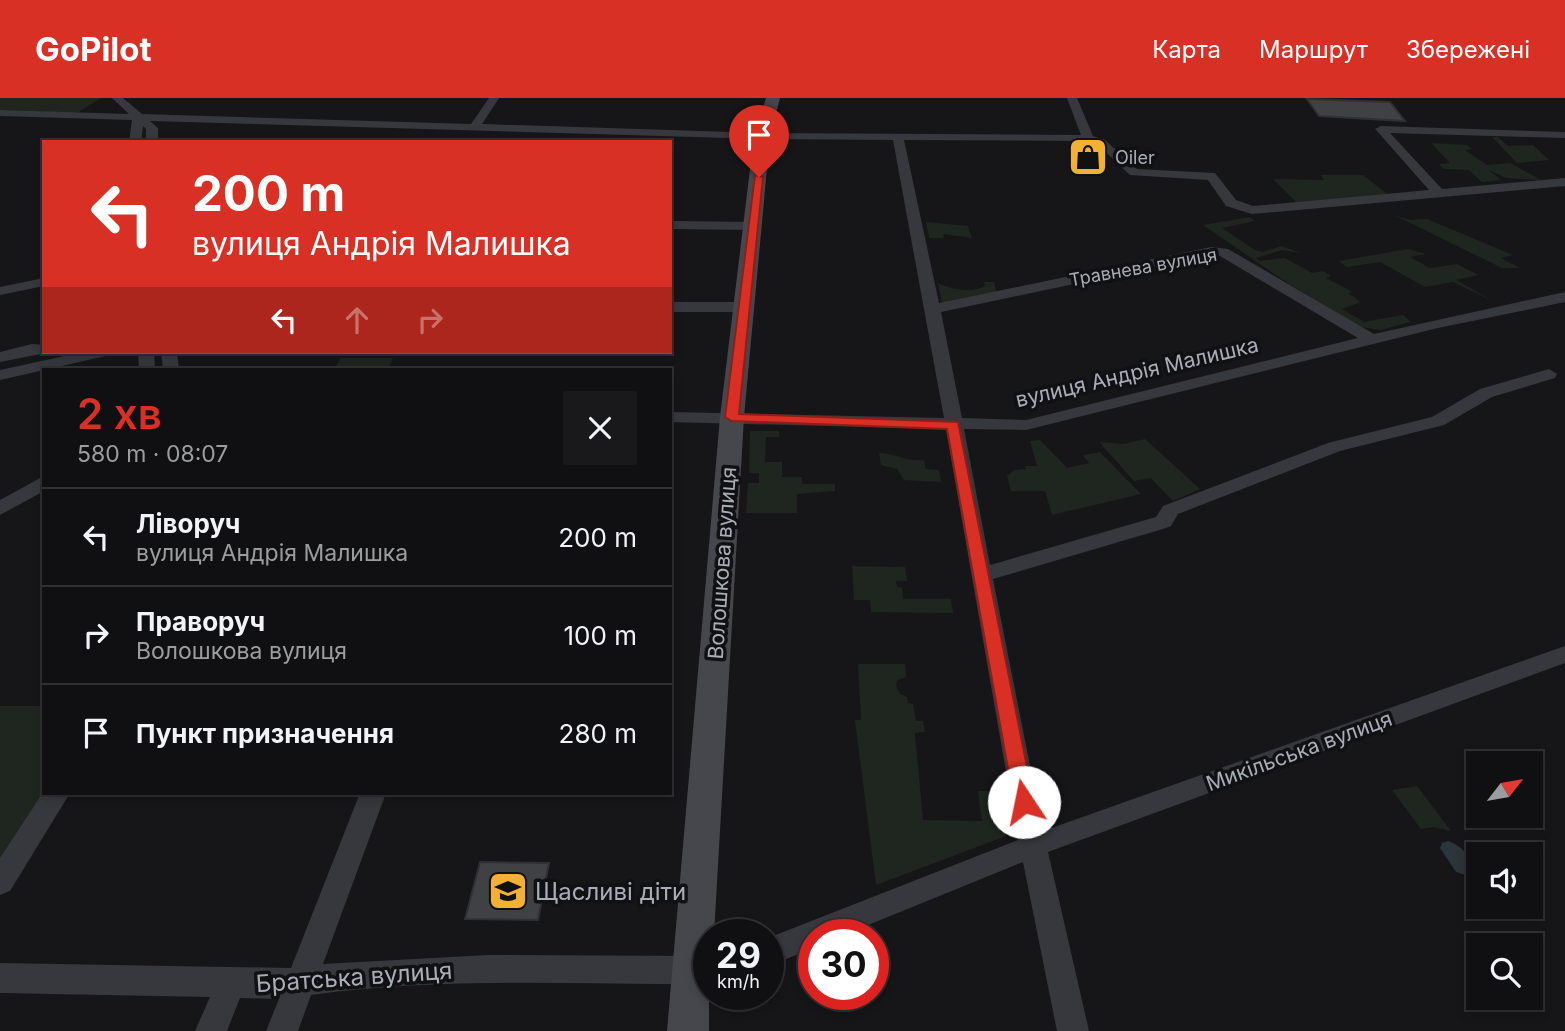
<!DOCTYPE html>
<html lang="uk">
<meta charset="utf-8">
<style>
:root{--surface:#101012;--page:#19191b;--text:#f1f3f6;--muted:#9c9d9f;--line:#303032;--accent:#d93025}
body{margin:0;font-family:Inter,sans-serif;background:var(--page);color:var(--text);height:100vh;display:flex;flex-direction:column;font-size:26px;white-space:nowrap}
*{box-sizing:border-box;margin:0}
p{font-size:23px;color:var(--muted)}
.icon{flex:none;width:38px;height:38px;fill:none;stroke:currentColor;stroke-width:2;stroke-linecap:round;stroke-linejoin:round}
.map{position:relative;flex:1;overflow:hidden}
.sheet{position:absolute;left:42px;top:270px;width:630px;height:427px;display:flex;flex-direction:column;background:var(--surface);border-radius:0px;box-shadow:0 4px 10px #0003,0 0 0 2px var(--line)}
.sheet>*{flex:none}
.banner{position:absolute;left:42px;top:42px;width:630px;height:214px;border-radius:0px;box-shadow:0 4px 10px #0003,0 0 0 2px var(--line);background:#d93025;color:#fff;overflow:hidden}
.needle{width:46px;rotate:59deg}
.fabs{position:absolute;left:1466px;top:653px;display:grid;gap:14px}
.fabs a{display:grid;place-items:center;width:77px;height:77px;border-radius:0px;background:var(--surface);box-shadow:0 4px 10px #0003,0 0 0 2px var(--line);font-size:35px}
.speed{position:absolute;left:693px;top:821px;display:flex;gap:14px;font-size:35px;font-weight:700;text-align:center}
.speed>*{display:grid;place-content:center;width:91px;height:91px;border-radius:50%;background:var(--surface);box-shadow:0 4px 10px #0003,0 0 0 2px var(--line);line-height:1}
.speed small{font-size:18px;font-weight:400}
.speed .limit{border:10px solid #d22;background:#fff;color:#111}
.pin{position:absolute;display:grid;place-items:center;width:60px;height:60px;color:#fff;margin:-72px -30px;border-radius:50% 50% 50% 0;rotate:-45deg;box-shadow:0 0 7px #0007}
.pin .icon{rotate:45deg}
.me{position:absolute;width:77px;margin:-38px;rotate:349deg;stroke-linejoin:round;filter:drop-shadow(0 0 5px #0008)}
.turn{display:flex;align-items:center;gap:24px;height:147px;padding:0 35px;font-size:32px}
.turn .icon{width:91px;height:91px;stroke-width:2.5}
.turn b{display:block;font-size:49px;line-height:60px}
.lanes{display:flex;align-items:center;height:66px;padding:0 35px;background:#0003;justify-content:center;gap:35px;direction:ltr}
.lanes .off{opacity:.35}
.round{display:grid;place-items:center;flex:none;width:74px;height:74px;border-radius:0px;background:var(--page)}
.summary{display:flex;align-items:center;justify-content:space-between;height:119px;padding:0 35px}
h1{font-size:42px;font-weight:600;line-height:52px;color:var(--accent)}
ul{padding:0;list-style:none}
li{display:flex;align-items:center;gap:21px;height:98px;padding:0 35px;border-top:2px solid var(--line)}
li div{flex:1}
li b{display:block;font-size:26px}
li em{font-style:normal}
header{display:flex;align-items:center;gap:42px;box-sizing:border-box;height:98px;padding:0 35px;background:var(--accent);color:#fff}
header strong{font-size:33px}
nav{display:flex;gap:38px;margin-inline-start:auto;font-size:24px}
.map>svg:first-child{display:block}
.green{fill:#1e261f}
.water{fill:#2c353c}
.building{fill:#404145;stroke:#303034;stroke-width:2}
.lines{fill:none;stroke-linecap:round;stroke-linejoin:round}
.street{fill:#37383d;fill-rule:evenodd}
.secondary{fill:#45474d;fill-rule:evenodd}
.route{fill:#d93025;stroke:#8d1f18;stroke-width:2}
.labels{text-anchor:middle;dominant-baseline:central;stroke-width:7;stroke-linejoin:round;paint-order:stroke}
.far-poi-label{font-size:18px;fill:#a8adb8;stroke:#111113;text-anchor:start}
.far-street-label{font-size:18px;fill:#a8adb8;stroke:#111113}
.street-label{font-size:21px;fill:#a8adb8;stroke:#111113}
.near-poi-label{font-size:24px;fill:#a8adb8;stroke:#111113;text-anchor:start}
.near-street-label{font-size:24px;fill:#a8adb8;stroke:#111113}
</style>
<header>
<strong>GoPilot</strong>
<nav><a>Карта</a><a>Маршрут</a><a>Збережені</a></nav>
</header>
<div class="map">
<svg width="1565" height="933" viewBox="0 0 1565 933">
<rect width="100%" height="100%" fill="#161618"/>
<!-- green -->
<g class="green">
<path d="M0,0h101l-24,15 -77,-3z"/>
<path d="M1492,39h6l10,9 25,-1 16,15 -32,3z"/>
<path d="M1431,45l36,2 5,4 -7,1 22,15 23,-2 31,17 -35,-2 -17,-8 12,10 -19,2 -13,-12 -25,-1 -5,-5 11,-1z"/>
<path d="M1321,77h42l24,19 -90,9 -24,-24 51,1z"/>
<path d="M1394,117l17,5 16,-1 86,36 -12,3 19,10h-18z"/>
<path d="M1250,119l5,4 -33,7 33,22 8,2 18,-6 20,7 -19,-3 -26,8 3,3 26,-3 27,15 11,-2 8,5 -5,2 27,14 -5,1 13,9 -19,7 22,13 39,-7 8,7 -31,8 -20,-3 -71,-43 -86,-59z"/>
<path d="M926,124l42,4 4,12 -29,-4 1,4h-15z"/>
<path d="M1408,151l18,5 -16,3 20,11 27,-4 21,11 -22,5 39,22 -42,-20 -28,5 -45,-25 -33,5 -8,-6z"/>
<path d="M984,184h10l2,10 -54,11 -4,-20c12,7 35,10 47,3z"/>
<path d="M340,260h53l-5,11h-53z"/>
<path d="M750,333h29v6h-13l-1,25h17v15h20v7h33v7l-38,3v19h-51l2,-30h11v-10h-10z"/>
<path d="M1145,341l55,50 -27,12 -22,-23 -17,3 -35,-39 24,2z"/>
<path d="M1040,342l27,28 22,-5 -6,-8 17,-3 41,42 -89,21 -7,-24h-34l-4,-15 7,-6 12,-1 -1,-3h12l-7,-25z"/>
<path d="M879,355c16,0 26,9 45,7l2,9 13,1 2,12 -37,-2 -7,-11 -16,-4z"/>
<path d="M852,468l53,1 2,14h-11l1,6 5,1 1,11h48l2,14 -82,-1 -1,-12h-16z"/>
<path d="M858,566h47l1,13 -9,3 -1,6 4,8 7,3 1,6 5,1 3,17h7l2,11 -10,1 8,87 59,1 -4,-30h21l7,45 -130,49 -21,-165h6z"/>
<path d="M0,608h44v87l-44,72z"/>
<path d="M1417,688l34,45 -18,-4 -12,2 -29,-39z"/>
</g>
<!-- water -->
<path class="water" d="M1448,743c14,5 26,18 29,32l-4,4 -17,-5 -16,-24 2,-5z"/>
<!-- building -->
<g class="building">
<path d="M1307,1l83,3 15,19 -86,-5z"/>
<path d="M480,764l69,1 -11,57 -73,-1z"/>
</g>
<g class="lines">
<!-- street -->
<g class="street">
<path d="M112,0h11l19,16 329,10 18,-26h10l-17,26 280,9 319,2 -14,-37h10l16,38 12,4 32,29 78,4 21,27 17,6 176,-16 -52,-59 -2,-2 6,-3 184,6v6l-175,-5 52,56 123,-11v8l-313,28 -26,-8 -18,-26 -78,-5 -33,-31 -10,-3 -183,-1 35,163 272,-56 17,2 146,85 191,-42v10l-127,26 -412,102 -62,-1 26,136 159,-46 7,-2 7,-11 165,-63 104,-26 48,-28 69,-20 8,5 -2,4 -63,19 -48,28 -104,26 -162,63 -7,12 -8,3 -170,50 50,252 522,-185v17l-517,189 41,179h-32l-34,-169 -177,72h-32v14l-46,18v-28l250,-98 -72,-411 -276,-7v-10l274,6 -51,-278 -131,-1 -612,-18 8,7v14h-12v-13l-3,-3 -2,16h-12l3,-22 -132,-4v-6l129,4zM1211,157l9,1 138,82 -332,82 -64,-2 -21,-106z"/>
<path d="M670,123l84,1 7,4 -7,4 -84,-1z"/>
<path d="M44,180v8l-44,9v-8z"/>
<path d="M670,204h76l8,5 -8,5h-76z"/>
<path d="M32,246l12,1v7h7l-51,10v-10z"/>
<path d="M83,254h29l-2,3 -110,25v-10z"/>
<path d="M138,254h16l1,17h-16z"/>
<path d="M161,254h16l2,17h-16z"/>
<path d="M44,378v15l-44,24v-15z"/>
<path d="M44,693l26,2 -60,98 -10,4v-37z"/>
<path d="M360,695h26l-63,171 165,-9 212,1 9,3v22l-9,3c-129,0 -261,-7 -389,11l-13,36h-32l13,-32 -39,-1 -13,33h-32l15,-34 -210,-4v-30l291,5z"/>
</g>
<!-- secondary -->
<path class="secondary" d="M766,0h14l-10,38 -26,281 -30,517h-5v97h-42l53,-614 34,-281z"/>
</g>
<!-- route -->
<path class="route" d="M755,77l8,2 -24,237 219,8 76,380 -3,6 -7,3 -7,-3 -3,-6 -67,-373 -215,-8 -7,-4z"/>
<!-- icons -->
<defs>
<g id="shop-square" transform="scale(2.0125)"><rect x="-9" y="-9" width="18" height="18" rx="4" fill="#f2b134" stroke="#111113"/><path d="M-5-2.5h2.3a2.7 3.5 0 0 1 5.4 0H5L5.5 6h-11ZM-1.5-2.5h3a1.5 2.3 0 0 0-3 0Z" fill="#111"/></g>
<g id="school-square" transform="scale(2.0125)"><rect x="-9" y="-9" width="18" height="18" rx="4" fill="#f2b134" stroke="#111113"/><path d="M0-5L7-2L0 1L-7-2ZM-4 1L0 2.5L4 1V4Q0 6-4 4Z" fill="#111"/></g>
</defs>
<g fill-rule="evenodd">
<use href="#shop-square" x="1088" y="59"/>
<use href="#school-square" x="508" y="793"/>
</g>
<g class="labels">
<!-- far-poi labels -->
<g class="far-poi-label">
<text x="1115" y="59">Oiler</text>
</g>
<!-- far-street labels -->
<g class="far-street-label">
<text transform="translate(1143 169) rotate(-10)">Травнева вулиця</text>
</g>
<!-- street labels -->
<g class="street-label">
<text transform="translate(1137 274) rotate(-13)">вулиця Андрія Малишка</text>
<text transform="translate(722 465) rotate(-86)">Волошкова вулиця</text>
<text transform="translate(1299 653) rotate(-20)">Микільська вулиця</text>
</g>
<!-- near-poi labels -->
<g class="near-poi-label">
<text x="535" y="793">Щасливі діти</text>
</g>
<!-- near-street labels -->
<g class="near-street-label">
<text transform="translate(354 879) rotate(-4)">Братська вулиця</text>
</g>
</g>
</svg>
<div class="fabs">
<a><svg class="needle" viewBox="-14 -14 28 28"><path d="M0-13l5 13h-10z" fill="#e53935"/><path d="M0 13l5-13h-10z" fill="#9c9d9f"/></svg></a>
<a><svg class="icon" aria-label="sound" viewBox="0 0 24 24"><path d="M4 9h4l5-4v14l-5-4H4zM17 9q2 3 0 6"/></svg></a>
<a><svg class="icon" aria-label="search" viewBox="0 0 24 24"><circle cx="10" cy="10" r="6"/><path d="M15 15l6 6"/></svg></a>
</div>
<div class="speed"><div>29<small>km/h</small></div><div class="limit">30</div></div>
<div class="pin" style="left:759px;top:79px;background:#d93025"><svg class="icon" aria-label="arrive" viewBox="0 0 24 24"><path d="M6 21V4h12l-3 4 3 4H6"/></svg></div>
<svg class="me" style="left:1024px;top:704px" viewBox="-20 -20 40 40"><circle r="19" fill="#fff"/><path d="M0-13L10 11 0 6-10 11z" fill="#d93025"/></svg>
<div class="banner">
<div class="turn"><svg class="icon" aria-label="left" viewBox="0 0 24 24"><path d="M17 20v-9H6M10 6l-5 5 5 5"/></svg><div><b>200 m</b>вулиця Андрія Малишка</div></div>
<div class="lanes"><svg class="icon" aria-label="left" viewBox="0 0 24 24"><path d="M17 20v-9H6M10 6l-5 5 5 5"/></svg><svg class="icon off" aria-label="ahead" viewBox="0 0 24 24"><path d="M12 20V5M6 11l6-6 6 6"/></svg><svg class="icon off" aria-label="right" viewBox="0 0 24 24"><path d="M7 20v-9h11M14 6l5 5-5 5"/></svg></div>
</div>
<section class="sheet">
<div class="summary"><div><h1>2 хв</h1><p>580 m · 08:07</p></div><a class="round"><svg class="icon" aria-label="close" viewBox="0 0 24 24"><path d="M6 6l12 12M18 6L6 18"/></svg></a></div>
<ul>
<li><svg class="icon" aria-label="left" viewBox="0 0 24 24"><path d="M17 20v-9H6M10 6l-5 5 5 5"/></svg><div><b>Ліворуч</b><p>вулиця Андрія Малишка</p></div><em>200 m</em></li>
<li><svg class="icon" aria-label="right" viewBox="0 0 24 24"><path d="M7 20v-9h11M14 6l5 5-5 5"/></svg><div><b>Праворуч</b><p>Волошкова вулиця</p></div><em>100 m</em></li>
<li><svg class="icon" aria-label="arrive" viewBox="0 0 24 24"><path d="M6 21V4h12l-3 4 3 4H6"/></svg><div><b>Пункт призначення</b></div><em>280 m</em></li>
</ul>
</section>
</div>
